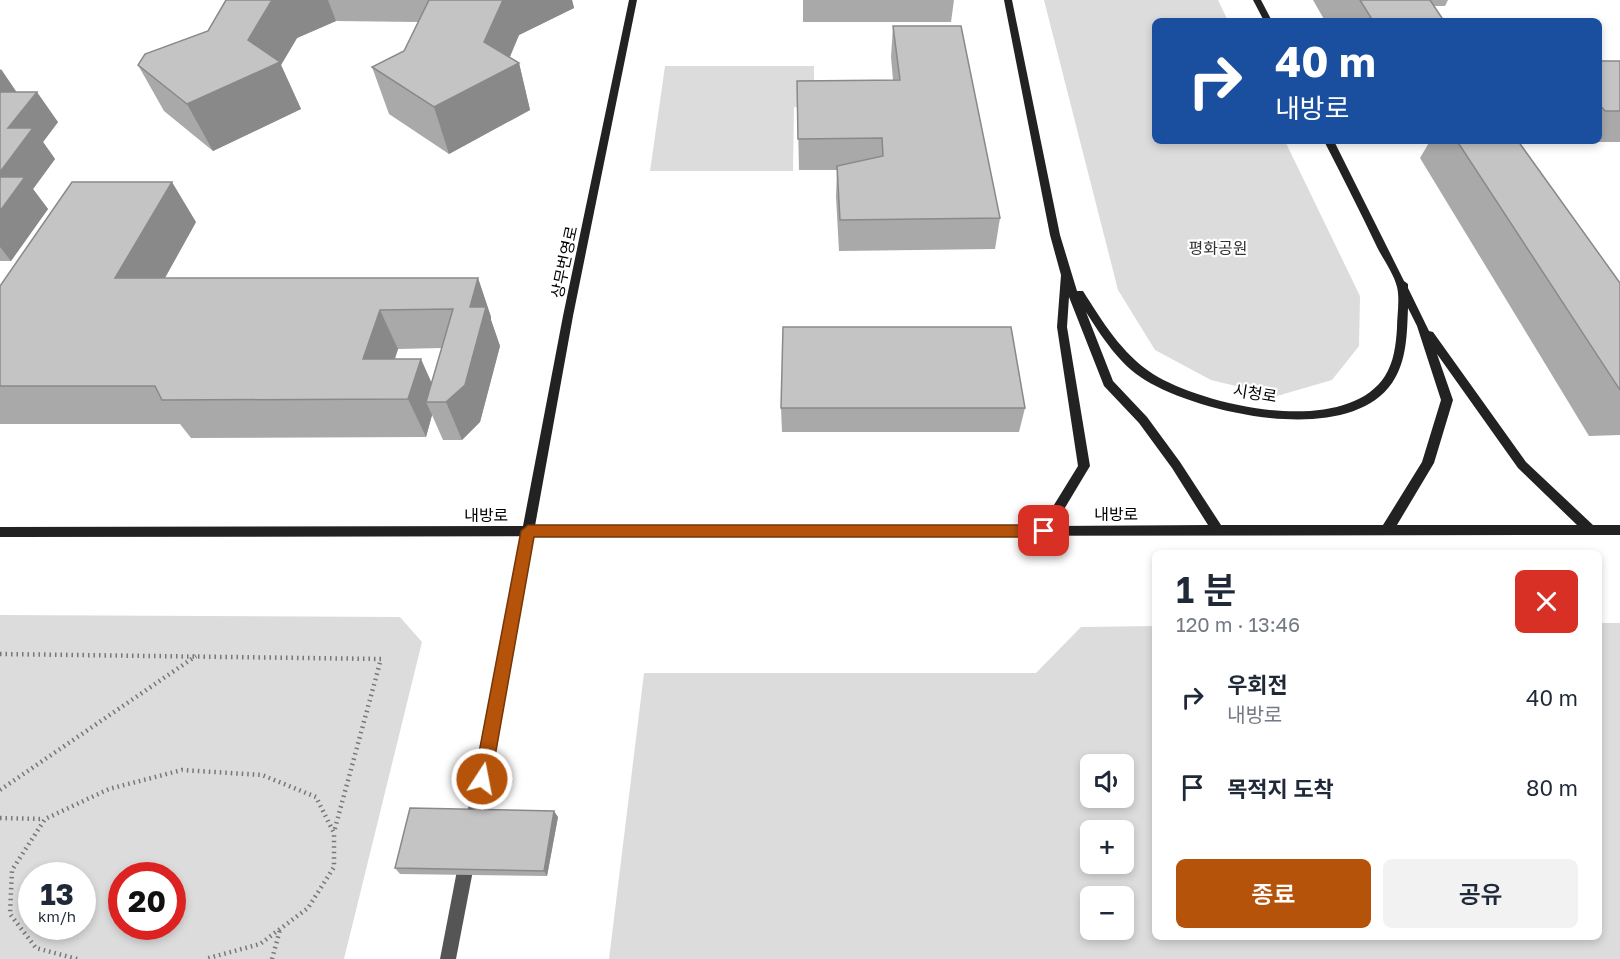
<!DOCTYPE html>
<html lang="ko">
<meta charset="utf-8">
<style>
:root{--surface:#fff;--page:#f2f2f3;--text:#1f2937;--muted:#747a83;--accent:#b45309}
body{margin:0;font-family:"Golos Text","Noto Sans KR",sans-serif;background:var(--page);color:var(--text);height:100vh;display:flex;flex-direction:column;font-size:22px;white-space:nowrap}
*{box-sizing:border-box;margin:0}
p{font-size:20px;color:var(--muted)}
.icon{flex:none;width:33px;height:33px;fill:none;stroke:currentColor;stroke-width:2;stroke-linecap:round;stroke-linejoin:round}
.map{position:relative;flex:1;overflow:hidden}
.sheet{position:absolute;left:1152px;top:550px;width:450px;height:390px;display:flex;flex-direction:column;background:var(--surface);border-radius:9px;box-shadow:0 3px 9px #0003}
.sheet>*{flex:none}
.hud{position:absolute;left:1152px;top:18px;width:450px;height:126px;border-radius:9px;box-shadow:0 3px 9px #0003;background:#1a4fa0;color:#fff;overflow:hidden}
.controls{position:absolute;left:1080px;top:754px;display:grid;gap:12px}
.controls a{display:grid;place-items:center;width:54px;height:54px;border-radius:9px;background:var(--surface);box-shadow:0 3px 9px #0003;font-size:30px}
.speed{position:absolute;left:18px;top:862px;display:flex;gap:12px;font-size:30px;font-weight:700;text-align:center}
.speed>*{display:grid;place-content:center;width:78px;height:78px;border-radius:50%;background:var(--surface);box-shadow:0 3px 9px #0003;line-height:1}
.speed small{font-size:15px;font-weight:400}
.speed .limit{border:9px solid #d22;background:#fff;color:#111}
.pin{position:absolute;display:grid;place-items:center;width:51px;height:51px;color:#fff;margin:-26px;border-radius:12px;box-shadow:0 3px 9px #0006}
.me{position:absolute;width:66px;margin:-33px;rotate:11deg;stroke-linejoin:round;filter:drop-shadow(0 0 4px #0008)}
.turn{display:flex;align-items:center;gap:21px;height:126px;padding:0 24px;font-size:27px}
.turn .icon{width:78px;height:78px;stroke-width:2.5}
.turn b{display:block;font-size:42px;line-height:51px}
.round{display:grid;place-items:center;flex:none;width:63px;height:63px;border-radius:9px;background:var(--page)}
.head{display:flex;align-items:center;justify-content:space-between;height:102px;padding:0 24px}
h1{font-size:36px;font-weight:600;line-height:45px}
.primary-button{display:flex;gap:12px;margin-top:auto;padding:12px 24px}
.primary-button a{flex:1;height:69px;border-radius:9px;background:var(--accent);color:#fff;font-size:24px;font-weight:600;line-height:69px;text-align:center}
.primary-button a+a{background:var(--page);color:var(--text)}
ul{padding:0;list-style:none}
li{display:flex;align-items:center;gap:18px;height:90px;padding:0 24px}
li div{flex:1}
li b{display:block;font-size:22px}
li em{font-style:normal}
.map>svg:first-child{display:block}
.green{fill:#dcdcdc;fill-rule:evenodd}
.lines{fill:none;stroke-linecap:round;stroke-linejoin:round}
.path{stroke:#777;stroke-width:4.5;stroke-dasharray:1.5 4;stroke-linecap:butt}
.lane{fill:#555;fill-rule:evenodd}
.secondary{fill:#222;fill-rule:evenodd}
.wall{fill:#a9a9a9;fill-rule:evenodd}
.shaded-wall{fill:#898989}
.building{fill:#c4c4c4;stroke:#898989;stroke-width:1.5}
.route{fill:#b45309;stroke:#753606;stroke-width:1.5}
.labels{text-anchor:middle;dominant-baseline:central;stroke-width:4.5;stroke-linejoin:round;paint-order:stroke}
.park-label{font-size:16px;fill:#333;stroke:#fff}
.street-label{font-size:16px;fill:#000;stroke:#fff}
</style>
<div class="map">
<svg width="1620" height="959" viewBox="0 0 1620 959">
<rect width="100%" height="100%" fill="#fff"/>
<!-- green -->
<g class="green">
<path d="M1044,0h174l10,21h-73v120h130l75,155 -1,50 -27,34 -55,16 -66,-16 -56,-30 -37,-60z"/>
<path d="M665,66h149v41h-20l-1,64h-143z"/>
<path d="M0,615l400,2 22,25 -78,317h-344zM32,876h50v51h-50zM122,876h50v51h-50z"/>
<path d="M1599,623h21v336h-1011l35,-286h392l45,-46 74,-1v312h444zM1090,765h34v33h-34zM1090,831h34v33h-34zM1090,897h34v33h-34z"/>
</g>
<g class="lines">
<!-- path -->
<g class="path">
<path d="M0,654l381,5 -47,173"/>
<path d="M0,790l196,-134"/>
<path d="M0,818l44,1"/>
<path d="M77,959l-41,-11 -26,-34 2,-44 33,-51 64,-30 73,-19 80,5 54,22 18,36v34l-26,41 -48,36 -55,15"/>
<path d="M272,959l8,-29"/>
</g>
<!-- lane -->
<g class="lane">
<path d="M528,526l4,1 2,4 -53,294 -3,5 -5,3 -5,-3 -3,-5 57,-294 2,-4z"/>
<path d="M467,852l5,3 3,5 -19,99h-16l19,-99 3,-5z"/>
</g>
<!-- secondary -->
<g class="secondary">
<path d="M629,0h8l-64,316 -38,210h506l37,-60 -21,-139 4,-52 -11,-40 -46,-235h8l48,235 17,56h6c19,30 39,63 70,83 51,32 192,64 232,2 9,-14 11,-32 12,-48 0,-12 3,-29 0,-41 -3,-13 -14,-28 -20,-40 -17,-36 -35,-71 -53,-106h10l70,140 4,3v4l21,43 4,1 93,130 67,63h27v10l-1620,2v-10l523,-1 40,-210zM1069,297l35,89 35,37 33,45 36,57 -154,1 36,-60 -23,-139zM1408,308l9,18 24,74 -19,62 -39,63h-162l-41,-63 -33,-45 -34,-36 -27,-69c16,25 33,52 59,68 56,34 203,67 247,3 15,-22 15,-50 16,-75zM1437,354l81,114 59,57h-180l37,-62 19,-63z"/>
<path d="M1253,0h8l11,21h-8z"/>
</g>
</g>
<!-- wall -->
<g class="wall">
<path d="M226,0h346l2,8 -55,27 -9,22 9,6 11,47 -81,44 -60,-40 -17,-47 32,-16 14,-29 -82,-1 -39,17 -16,27 20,44 -88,42 -49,-40 -26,-46 70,-34z"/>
<path d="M803,0h151l-3,22h-148z"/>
<path d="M1313,0h135l-3,6h-11l10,15h-119z"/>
<path d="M893,26l107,192 -5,31 -156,2 -3,-54 1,-27h-38l-2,-89 96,-1 -2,-23z"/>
<path d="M1599,61h21v81h-37l-1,-1h17z"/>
<path d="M0,69l16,23 42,30 -15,20 12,17 -22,30 15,20 -37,52h-11z"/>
<path d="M1430,141h88l102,142v152l-31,1 -169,-278z"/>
<path d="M196,222l-31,56h313l13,39v3l9,26 -20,76 -18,18h-19l-11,-25 -6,22 -235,1 -11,-14h-180v-138zM442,348l-10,36 -37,-25 3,-10z"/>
<path d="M781,408h244l-6,24h-237z"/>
<path d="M558,817l-11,59 -147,-2 -5,-6z"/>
</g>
<!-- shaded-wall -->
<g class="shaded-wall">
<path d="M272,0h56l8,21 -39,17 -16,27 20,44 -88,42 -26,-47 61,-64z"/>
<path d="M503,0h69l2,8 -55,27 -15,35 15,-7 11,47 -81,44 -15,-47 50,-65z"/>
<path d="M1,69l21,31 -22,17v-46z"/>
<path d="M37,92l21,30 -15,20 12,17 -22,30 15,20 -37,52 -11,-14v-75l8,-44z"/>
<path d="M172,182l24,40 -53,95 -28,-39z"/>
<path d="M478,278l13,39v3l9,26 -20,76 -18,18 -16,-38 24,-95z"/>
<path d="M380,310l18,39 -16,48 -19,-38z"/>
<path d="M421,359l17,38 -12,5 6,13 -6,22 -18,-38z"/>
<path d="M554,811l4,6 -11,59 -3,-5z"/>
</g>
<!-- building -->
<g class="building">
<path d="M226,0h46l-24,40 32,22 -93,42 -49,-39 7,-11 63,-23z"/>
<path d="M429,0h74l-19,42 35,21 -85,44 -62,-40 32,-16z"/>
<path d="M1360,0h70l14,21h-71z"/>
<path d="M893,26h68l39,192 -160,2 -3,-54 46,-10 -1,-18 -84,1 -1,-58 103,-1z"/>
<path d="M1599,61h21v50h-15l-6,-7z"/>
<path d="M0,92h37l-29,36h25l-33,44z"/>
<path d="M1457,141h61l102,142v107z"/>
<path d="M0,177h25l-25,34z"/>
<path d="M72,182h100l-57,96h363l-8,29h16l-21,78 -19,17h-20l27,-93 -73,1 -17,49h58l-13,40 -246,1 -7,-14h-155v-100z"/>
<path d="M783,327h228l14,81h-244z"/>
<path d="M410,808l144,3 -10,60 -149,-3z"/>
</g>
<!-- route -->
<path class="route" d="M528,525h516l7,6 -7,6h-510l-43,242 -3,6 -6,2 -5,-2 -3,-6 47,-248z"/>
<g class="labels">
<!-- park labels -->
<g class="park-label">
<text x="1218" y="248">평화공원</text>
</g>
<!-- street labels -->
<g class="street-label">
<text transform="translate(564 262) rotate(-78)">상무번영로</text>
<text transform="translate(1255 393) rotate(9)">시청로</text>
<text x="1116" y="514">내방로</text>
<text x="486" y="515">내방로</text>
</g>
</g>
</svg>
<div class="controls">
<a><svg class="icon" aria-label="sound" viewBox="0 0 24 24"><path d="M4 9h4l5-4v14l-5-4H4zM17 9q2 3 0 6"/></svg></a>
<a>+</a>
<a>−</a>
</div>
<div class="speed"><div>13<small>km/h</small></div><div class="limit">20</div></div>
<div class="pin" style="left:1044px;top:531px;background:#d93025"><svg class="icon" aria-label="arrive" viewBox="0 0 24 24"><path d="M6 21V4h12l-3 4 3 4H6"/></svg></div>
<svg class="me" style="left:482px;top:779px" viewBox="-20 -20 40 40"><circle r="17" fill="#b45309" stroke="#fff" stroke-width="3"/><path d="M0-11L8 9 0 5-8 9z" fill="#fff"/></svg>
<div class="hud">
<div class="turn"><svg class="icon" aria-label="right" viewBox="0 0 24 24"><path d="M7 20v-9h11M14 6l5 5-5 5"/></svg><div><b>40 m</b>내방로</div></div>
</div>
<section class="sheet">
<div class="head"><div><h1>1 분</h1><p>120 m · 13:46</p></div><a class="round" style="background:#d93025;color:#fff"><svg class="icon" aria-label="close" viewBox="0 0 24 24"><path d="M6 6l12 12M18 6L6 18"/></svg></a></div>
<ul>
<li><svg class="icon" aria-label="right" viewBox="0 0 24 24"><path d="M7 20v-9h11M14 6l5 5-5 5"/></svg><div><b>우회전</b><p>내방로</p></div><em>40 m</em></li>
<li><svg class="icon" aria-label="arrive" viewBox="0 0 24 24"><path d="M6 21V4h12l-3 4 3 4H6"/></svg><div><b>목적지 도착</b></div><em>80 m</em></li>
</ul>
<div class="primary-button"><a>종료</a><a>공유</a></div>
</section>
</div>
